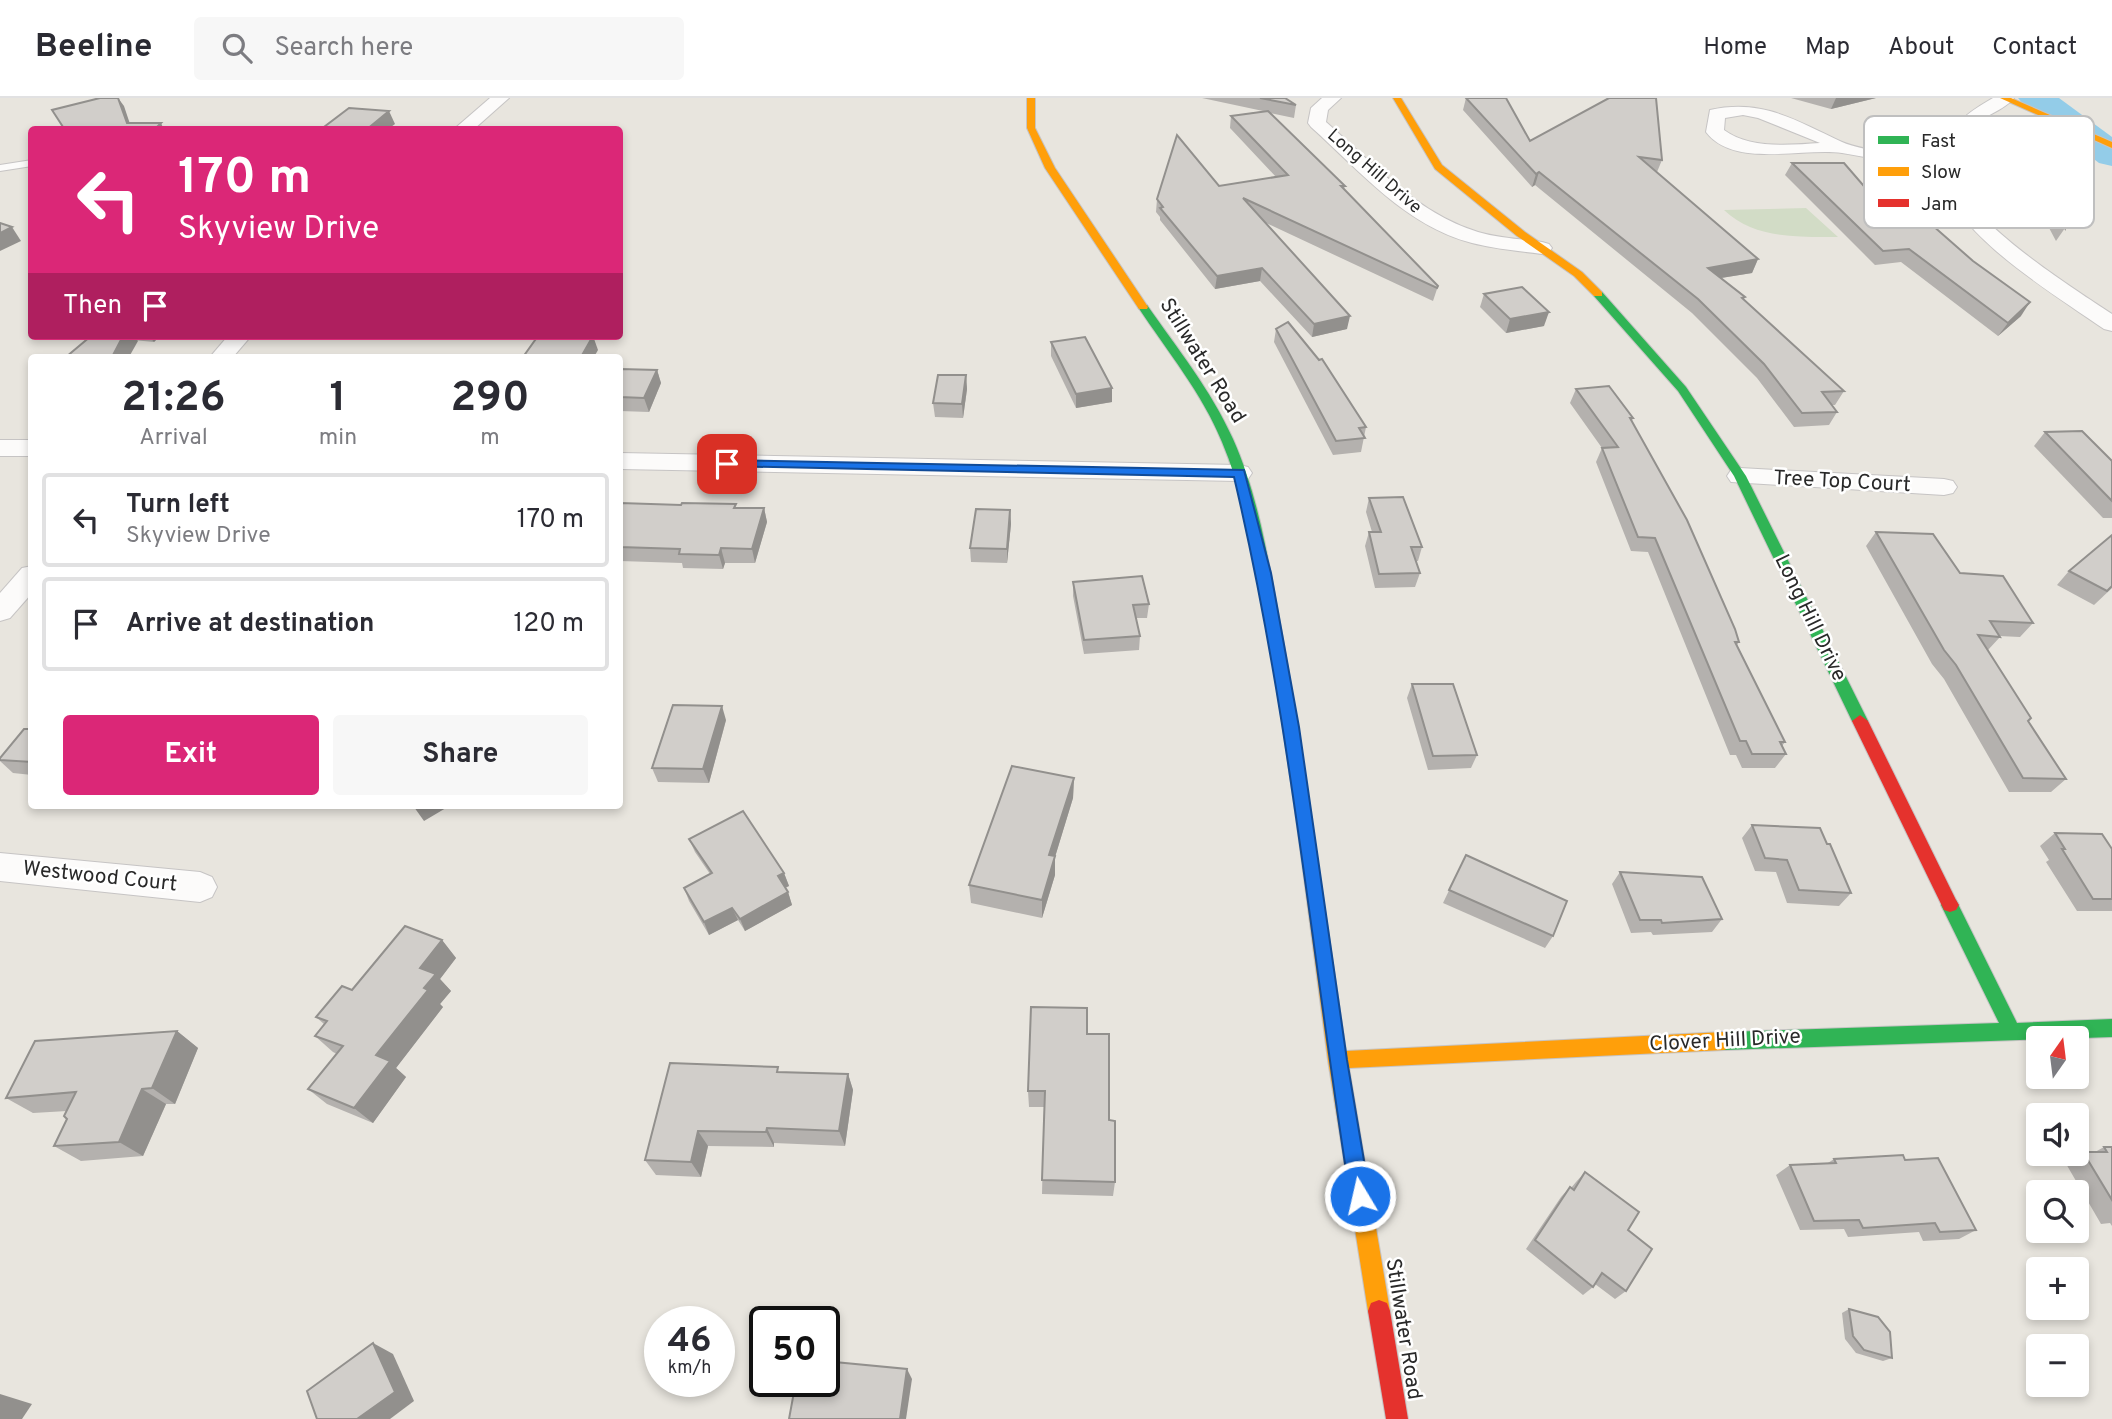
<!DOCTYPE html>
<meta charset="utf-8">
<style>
:root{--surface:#fff;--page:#f7f7f7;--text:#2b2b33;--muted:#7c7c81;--line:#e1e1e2;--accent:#db2777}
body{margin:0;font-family:Overpass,sans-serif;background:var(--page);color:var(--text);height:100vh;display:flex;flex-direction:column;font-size:26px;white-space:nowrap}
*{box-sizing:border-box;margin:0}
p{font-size:23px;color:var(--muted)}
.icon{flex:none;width:38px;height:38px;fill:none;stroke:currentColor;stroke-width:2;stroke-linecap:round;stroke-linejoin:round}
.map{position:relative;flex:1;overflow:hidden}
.details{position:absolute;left:28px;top:256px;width:595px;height:455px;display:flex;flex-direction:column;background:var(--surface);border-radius:7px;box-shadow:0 4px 10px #0003}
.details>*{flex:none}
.hud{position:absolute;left:28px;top:28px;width:595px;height:214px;border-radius:7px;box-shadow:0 4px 10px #0003;background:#db2777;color:#fff;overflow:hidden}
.needle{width:46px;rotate:14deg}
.tools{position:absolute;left:2026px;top:928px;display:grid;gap:14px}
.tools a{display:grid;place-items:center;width:63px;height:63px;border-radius:7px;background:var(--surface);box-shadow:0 4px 10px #0003;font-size:35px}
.speed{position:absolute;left:644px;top:1208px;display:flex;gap:14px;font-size:35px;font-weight:700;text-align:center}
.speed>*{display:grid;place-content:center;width:91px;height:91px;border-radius:50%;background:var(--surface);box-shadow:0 4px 10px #0003;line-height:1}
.speed small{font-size:18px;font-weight:400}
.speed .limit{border:4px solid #111;border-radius:10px;background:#fff;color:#111}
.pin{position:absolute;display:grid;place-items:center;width:60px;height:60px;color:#fff;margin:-30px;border-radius:14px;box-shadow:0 4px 10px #0006}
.me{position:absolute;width:77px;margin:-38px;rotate:351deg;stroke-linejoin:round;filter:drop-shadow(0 0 5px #0008)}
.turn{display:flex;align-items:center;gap:24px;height:147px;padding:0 35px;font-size:32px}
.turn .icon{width:91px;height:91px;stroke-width:2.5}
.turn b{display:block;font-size:49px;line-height:60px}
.then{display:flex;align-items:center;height:66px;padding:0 35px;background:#0003;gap:14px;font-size:26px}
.eta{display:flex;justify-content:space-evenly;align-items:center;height:119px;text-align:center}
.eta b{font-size:42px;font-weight:700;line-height:49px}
.primary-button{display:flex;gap:14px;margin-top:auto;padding:14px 35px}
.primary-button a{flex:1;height:80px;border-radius:7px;background:var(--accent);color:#fff;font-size:28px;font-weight:700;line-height:80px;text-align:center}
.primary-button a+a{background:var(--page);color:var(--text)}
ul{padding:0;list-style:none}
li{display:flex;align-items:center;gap:21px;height:94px;margin:0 14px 10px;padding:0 21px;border:4px solid var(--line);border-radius:7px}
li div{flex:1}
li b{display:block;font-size:26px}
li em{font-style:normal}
header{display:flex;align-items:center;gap:42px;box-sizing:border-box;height:98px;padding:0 35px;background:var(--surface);border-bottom:2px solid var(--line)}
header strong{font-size:33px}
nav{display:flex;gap:38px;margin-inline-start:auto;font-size:24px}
.search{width:490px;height:63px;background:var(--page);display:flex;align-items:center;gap:18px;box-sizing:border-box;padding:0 24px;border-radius:7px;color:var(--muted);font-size:26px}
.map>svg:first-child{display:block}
.cemetery{fill:#d2dcc6}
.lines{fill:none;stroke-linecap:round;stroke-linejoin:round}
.river{fill:#93cce8;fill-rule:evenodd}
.lane-casing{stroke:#c6c4c4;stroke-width:2}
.street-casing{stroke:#c6c4c4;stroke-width:2}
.fast-casing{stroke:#c6c4c4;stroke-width:2}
.slow-casing{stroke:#c6c4c4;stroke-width:2}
.jam-casing{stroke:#c6c4c4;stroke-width:2}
.lane{fill:#fcfbfa;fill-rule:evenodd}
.street{fill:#fcfbfa;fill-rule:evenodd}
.fast{fill:#30b455;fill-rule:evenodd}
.slow{fill:#ff9f0a;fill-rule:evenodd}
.jam{fill:#e5322d;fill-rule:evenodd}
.wall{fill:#b4b1ae}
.shaded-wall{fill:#92908d}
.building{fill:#d1ceca;stroke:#92908d;stroke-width:2}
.route{fill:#1a73e8;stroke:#114b97;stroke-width:2}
.labels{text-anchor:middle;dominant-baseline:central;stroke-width:5;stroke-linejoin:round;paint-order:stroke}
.far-street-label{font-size:18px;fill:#292929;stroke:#fff}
.street-label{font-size:21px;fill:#292929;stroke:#fff}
.key{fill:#fff;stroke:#bfbfbf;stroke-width:2}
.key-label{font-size:19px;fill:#292929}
</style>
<header>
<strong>Beeline</strong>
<div class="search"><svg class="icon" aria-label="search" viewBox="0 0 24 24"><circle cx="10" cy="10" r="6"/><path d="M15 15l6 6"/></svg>Search here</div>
<nav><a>Home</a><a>Map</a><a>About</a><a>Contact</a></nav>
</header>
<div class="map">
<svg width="2112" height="1321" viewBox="0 0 2112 1321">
<rect width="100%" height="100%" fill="#e8e5de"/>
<!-- cemetery -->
<path class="cemetery" d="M1806,110l32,29c-40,0 -84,2 -114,-27z"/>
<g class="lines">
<!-- river -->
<path class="river" d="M2018,0h41l53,39v29l-13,-3 -75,-58z"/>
<!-- lane casing -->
<g class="lane-casing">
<path id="lane" d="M32,62v6l-32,5v-6z"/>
</g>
<!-- street casing -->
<g class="street-casing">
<g id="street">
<path d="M490,0h19l-36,32h-20z"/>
<path d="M1322,0h19l-13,12 -2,12c47,41 90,91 152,110 20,6 43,7 64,10l7,2 3,4 -3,4 -7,2c-23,-3 -47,-5 -70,-11 -66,-17 -112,-72 -161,-116l-3,-4 3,-15z"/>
<path d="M1993,0h21c-13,16 -40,19 -50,39 -9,16 -11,35 -3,51 22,43 110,99 151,126v17l-8,-2c-53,-37 -147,-92 -166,-156 -32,-7 -64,-15 -96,-20 -38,-6 -108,16 -136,-21l4,-22c52,-12 87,11 132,32 20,9 72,15 96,20 7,-33 27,-48 55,-64zM1743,17l15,3 62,25c-30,2 -71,6 -96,-13l1,-12z"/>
<path d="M228,238h23l-18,21h-23z"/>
<rect x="0" y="342" width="32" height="16"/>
<path d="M620,355l619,12 9,2 4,6 -4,6 -9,2 -619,-12z"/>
<path d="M1740,370l204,11 9,2 4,6 -4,6 -9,2 -213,-13 -4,-6 4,-6z"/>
<path d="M32,468v27l-22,25 -10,3v-28l22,-25z"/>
<path d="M0,755l200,19 12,5 5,10 -5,10 -12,5 -200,-21z"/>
</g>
</g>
<!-- fast casing -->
<g class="fast-casing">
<g id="fast">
<path d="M1594,194h8l84,95 60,89 122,245 -3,4 -5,2 -8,-6 -118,-245 -56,-85 -84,-95z"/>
<path d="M1139,207h8c30,43 64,85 86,134 25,56 35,119 46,179 16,84 28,168 40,252l-2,5 -6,2 -6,-2 -2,-5c-11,-83 -23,-165 -37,-247 -11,-61 -20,-124 -44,-181 -20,-49 -55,-91 -84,-135z"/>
<path d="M1950,800l6,2 61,123 95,-4v18l-388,13 -7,-3 -2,-6 2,-6 7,-3 275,-9 -58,-118 3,-5z"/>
</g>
</g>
<!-- slow casing -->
<g class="slow-casing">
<g id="slow">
<path d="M1027,0h8v30l20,40 93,139 -1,2h-8l-94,-141 -18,-40z"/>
<path d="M1393,0h8l41,67 83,67 57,40 20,20v4h-8l-20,-20 -57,-40 -82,-67z"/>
<path d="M2000,0h11l101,44v6z"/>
<path d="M1311,765l6,2 2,5 27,181 378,-19 7,3 2,6 -2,6 -7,3 -375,18 41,243 -3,8 -8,3 -8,-3 -3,-8 -40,-251 -25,-190 2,-5z"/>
</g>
</g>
<!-- jam casing -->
<g class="jam-casing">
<g id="jam">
<path d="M1860,617l8,6 88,179 3,5 -3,5 -6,2 -6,-2 -92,-189z"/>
<path d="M1379,1202l8,3 3,8 18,108h-22l-18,-108 3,-8z"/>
</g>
</g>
<!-- lane -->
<use href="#lane" class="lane"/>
<!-- street -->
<use href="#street" class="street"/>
<!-- fast -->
<use href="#fast" class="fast"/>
<!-- slow -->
<use href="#slow" class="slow"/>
<!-- jam -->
<use href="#jam" class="jam"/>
</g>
<!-- wall -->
<g class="wall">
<path d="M1202,0h83l11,7 -2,13 -24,-5 75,73 -1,3 94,97 -5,15 -169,-79 83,107 -35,8 -52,-56 -45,8 -55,-69v-3l-4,-5 1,-13 62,-13 57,-9 -46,-49 1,-12 32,-5z"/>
<path d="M1466,0l64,43 132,19 -5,12 101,87 -6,14 -31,5 123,113 -9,14h-3l5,7 -8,13 -35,2 -37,-49 -65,-65 -157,-128 -3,2 -69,-77z"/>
<path d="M1791,0h85l-45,11z"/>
<path d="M2039,26l26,104 -9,13 -33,-62 9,-42z"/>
<path d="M1792,65l83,36 146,117 -23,20 -97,-74 -26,3 -90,-90z"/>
<path d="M1484,196l60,32 -38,7 -26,-26z"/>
<path d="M1276,231l90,98 -5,25 -28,3 -59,-113z"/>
<path d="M91,238h69l-6,6z"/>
<path d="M1051,244l61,46v14l-36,6 -25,-52z"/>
<path d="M620,271l37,1 4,13 -12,29 -29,-1z"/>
<path d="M966,277l1,14 -4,29 -28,-1 -2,-14z"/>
<path d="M1576,291l57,29 -1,3 107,221 -2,3 48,97 -3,4 4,8 -11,14h-33l-6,-13h-6l-82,-203 -17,-1 -35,-89 6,-14 -32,-45z"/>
<path d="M2045,334l67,29v57h-9l-69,-72z"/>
<path d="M1369,400l53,49 -4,14h-3l5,12 -5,14 -40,1 -10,-42 4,-14h3l-6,-20z"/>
<path d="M620,405l144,5 3,14 -12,41h-30l-2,6 -40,-1 -1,-5 -62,-2z"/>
<path d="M1010,412l1,14 -4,39 -36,-1 -1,-14z"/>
<path d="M1876,434l84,41 73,50 -13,14 -21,-1 1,1 -12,13 40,71 38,58 -15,13h-42l-65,-113 -12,-15 -66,-118z"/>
<path d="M2112,437v53l-18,17 -37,-20 12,-14z"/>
<path d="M1073,484l76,22 -2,14h-11l4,18 -1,14 -55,4 -11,-58z"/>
<path d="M1412,586l65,71 -6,13 -43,2 -21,-72z"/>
<path d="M726,622l-17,63 -51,-1 -6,-14z"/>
<path d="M32,631v46l-19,-2 -13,-12v-3z"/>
<path d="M1074,680l-1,20 -18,59v18l-13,43 -71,-15 -2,-18z"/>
<path d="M1752,727l75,19 24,49 -12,13 -52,-3 -11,-31 -21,-1 -13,-33z"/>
<path d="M2055,735l57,16v62h-35l-31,-49 3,-2 -9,-14z"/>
<path d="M689,741l95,34 5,13 -4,2 3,4 4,13 -47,26 -7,-11 -29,15 -20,-34 -5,-13 26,-14 -15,-22z"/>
<path d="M1466,757l87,81 -8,12 -102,-45z"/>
<path d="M1620,774l102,47 -10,13 -59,3 -2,-3 -20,1 -19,-49z"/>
<path d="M442,842l14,18 -16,21 11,12 -11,13 3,3 -47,61 10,9 -33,46 -46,-19 -19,-15 29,-35 -4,-2 -18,-16 9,-12 -8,-7 36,-27z"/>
<path d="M177,933l21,17 -23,56h-9l-23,52 -62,5 -27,-15 13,-27v-8l-34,2 -27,-15z"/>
<path d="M1087,936l22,86 6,62 -2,14 -71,-2 2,-87h-15l-1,-16z"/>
<path d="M781,974l67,2 5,16 -8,56 -71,-3v4l-66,-1 -7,31 -45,-2 -11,-15z"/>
<path d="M2104,1049h8v79l-2,-3 -9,1 -36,-62 18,-10h12z"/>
<path d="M1834,1061l71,1 71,70 -17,9 -36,2 -4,-9 -71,5 -4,-8 -44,1 -24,-55 14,-10 38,-2z"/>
<path d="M1585,1074l43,58 -2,61 -11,8 -20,-15 -2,3 -10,8 -57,-46 35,-52 9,-10 1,1 5,-6z"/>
<path d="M1849,1211l43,49 -9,3 -27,-8 -11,-14 -3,-26z"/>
</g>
<!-- shaded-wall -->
<g class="shaded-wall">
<path d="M118,0l6,8 8,24 -5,-7z"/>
<path d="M1836,0h40l-45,11z"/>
<path d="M389,13l6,13 -8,6h-21z"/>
<path d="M161,25l3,7h-10z"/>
<path d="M1539,74l-4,13 -3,2 4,-13z"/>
<path d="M12,129l9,14 -21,10v-18z"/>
<path d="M1758,161l-6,14 -50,8 6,-13z"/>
<path d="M1262,170l-2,13 -45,8 2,-13z"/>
<path d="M2030,204l-9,14 -23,20 10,-13z"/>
<path d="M1549,214l-5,14 -38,7 4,-14z"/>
<path d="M1350,218l-3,13 -35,8 2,-13z"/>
<path d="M123,238h11l4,5 -9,16h-17z"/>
<path d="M149,238h11l-6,6z"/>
<path d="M593,238l5,14 -4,7h-13z"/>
<path d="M657,272l4,13 -12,29 -5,-14z"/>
<path d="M966,277l1,14 -4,29 -1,-14z"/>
<path d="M1112,290v14l-36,6v-14z"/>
<path d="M764,410l3,14 -12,41 -3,-14z"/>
<path d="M1010,412l1,14 -4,39v-14z"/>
<path d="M721,450l4,15 -2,6 -4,-14z"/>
<path d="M722,608l4,14 -17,63 -6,-14z"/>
<path d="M1074,680l-1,20 -18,59v18l-13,43v-18l7,-45z"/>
<path d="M405,707h7l1,1 -5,3z"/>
<path d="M419,707h32l-27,16 -10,-14z"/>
<path d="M784,775l5,13 -7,3 -4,-13z"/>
<path d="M788,794l4,13 -47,26 -5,-12z"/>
<path d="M732,810l6,12 -29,15 -5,-13z"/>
<path d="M442,842l14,18 -16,21 11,12 -11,13 3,3 -47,61 10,9 -33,46 -19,-15 22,-53 48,-67 -4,-20z"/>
<path d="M177,933l21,17 -23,56 -23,-16z"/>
<path d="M848,976l5,16 -8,56 -6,-15z"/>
<path d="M142,991l24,15 -23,52 -24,-14z"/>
<path d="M767,1030l7,15v4l-8,-15z"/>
<path d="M698,1033l10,15 -7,31 -10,-15z"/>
<path d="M373,1245l20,11 21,47 -24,18h-33z"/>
<path d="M907,1271l5,10 -6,40h-6z"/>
<path d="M0,1296l32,10 -10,15h-22z"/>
</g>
<!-- building -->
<g class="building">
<path d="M100,0h18l9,25h34l-7,7h-89l-13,-20z"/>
<path d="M1260,0h25l11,7z"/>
<path d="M1466,0h40l24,43 79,-43h47l6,62 -23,-3 119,102 -50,9 37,29 -3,1 102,93 -22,1 15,20 -35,1 -38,-49 -66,-65 -159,-127 -3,2z"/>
<path d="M349,10l40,3 -23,19h-46z"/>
<path d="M1268,13l77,75h-4l97,100 -1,2 -194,-90 107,118 -36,8 -52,-56 -45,8 -57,-68 3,-1 -6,-8 20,-64 42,51 69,-11 -57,-59z"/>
<path d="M2039,26l39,27 -13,77 -34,-62z"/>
<path d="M1792,65h52l31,36 24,-1 8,5 66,58 57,41 -22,21 -99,-74 -26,2z"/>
<path d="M0,125l12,4 -12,6z"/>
<path d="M1522,189l27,25 -39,7 -26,-25z"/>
<path d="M1288,224l31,38 3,-1 44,68 -7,1 6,10 -29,3 -60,-112z"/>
<path d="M91,238h32l-11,21h-46z"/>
<path d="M538,238h55l-12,21h-58z"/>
<path d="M1085,239l27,51 -36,6 -25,-52z"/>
<path d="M620,271l37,1 -13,28 -24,-1z"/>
<path d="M938,277h28l-4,29 -29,-1z"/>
<path d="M1609,288l24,32h-3l57,102 48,109 4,13h-4l50,100h-5l6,12h-34l-6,-13h-6l-85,-203 -17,-1 -36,-89 16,-1 -42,-58z"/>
<path d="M2082,333l30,30v40l-67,-69z"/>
<path d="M1403,399l19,50h-11l9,26 -41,1 -10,-42h12l-12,-34z"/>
<path d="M620,405l61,2 1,-2 54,1 -2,4h30l-12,41 -31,-1 -2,7 -40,-1 1,-5 -60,-2z"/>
<path d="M976,411l34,1 -3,39 -37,-1z"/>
<path d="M1876,434l57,2 27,39 43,3 30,47 -43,-2 10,16 -22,-2 53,83 -3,3 38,58 -43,-1 -67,-113 -12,-15z"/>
<path d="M2112,437v51l-5,5 -38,-20z"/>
<path d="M1142,478l7,28 -16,1 7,31 -56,4 -11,-58z"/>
<path d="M1412,586h41l24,71 -44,1z"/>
<path d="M673,607l49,1 -19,63 -51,-1z"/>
<path d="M24,631h8v33l-32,-2v-2z"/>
<path d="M1012,668l62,12 -25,77 6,1 -13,44 -73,-15z"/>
<path d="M743,713l41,62 -6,3 10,16 -48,27 -8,-11 -28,14 -20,-34 28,-15 -23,-34z"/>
<path d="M1752,727l68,3 7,16h3l21,49 -52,-3 -12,-30 -22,-2z"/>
<path d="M2055,735l47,1 10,15v50h-19l-31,-50h3z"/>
<path d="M1466,757l101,46 -14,35 -104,-46z"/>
<path d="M1620,774l82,5 20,42 -60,4 -1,-3h-21z"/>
<path d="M405,828l37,14 -22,28 16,6 -12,14 4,2 -52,65 14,6 -36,47 -46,-19 35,-43 -28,-10 12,-15 -11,-4 26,-31 10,4z"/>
<path d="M1031,909l56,1v26h22v86l6,1v61l-73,-2 3,-89h-17z"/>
<path d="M177,933l-25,57 -10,1 -23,53 -65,4 13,-27 -3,-3 12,-24 -70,6 29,-57z"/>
<path d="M670,965l108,4 -1,5 71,2 -9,57 -72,-3 -1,4 -68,-1 -7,31 -46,-2z"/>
<path d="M2104,1049h8v53l-29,-48h24z"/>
<path d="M1903,1057l2,5 33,-2 38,72 -36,2 -5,-9 -72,5 -4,-8 -45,1 -24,-56 46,-2 -2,-4z"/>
<path d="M1585,1074l54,40 -11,18 24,19 -26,42 -24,-18 -9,14 -58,-47 35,-53 4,3z"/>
<path d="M1849,1211l29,8 12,15 2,26 -28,-8 -11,-14z"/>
<path d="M373,1245l22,49 -38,27h-40l-10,-28z"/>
<path d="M824,1263l83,8 -7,50h-111l7,-38h28z"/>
</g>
<!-- route -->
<path class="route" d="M727,362l517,10 27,103 28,154 48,333 23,136 -3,8 -7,3 -7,-3 -3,-8c-38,-239 -60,-483 -116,-719l-511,-11 -2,-2z"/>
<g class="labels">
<!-- far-street labels -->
<g class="far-street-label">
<text transform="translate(1374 74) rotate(41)">Long Hill Drive</text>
</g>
<!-- street labels -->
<g class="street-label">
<text transform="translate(1202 263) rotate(58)">Stillwater Road</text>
<text transform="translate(1842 384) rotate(3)">Tree Top Court</text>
<text transform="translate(1810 520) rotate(64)">Long Hill Drive</text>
<text transform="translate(100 779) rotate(6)">Westwood Court</text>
<text transform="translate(1725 943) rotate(-3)">Clover Hill Drive</text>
<text transform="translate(1403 1231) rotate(81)">Stillwater Road</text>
</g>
</g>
<!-- legend -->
<rect x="1864" y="18" width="230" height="112" rx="10" class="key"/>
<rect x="1878" y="38" width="31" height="8" fill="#30b455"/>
<rect x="1878" y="69" width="31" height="9" fill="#ff9f0a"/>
<rect x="1878" y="101" width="31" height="8" fill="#e5322d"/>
<g class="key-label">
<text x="1921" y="49">Fast</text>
<text x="1921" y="80">Slow</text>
<text x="1921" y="112">Jam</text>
</g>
</svg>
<div class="tools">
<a><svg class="needle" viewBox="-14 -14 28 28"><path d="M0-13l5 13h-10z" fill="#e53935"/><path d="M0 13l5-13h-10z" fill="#7c7c81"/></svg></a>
<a><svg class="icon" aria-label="sound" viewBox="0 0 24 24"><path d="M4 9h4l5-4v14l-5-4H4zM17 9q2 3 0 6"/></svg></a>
<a><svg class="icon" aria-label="search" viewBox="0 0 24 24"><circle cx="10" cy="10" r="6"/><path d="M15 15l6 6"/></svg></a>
<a>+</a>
<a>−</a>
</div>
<div class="speed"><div>46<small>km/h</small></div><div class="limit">50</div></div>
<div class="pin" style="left:727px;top:366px;background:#d93025"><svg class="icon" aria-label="arrive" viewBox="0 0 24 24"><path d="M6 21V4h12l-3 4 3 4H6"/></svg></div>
<svg class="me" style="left:1360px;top:1098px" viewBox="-20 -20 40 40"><circle r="17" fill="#1a73e8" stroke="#fff" stroke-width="3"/><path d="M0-11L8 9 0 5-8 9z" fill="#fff"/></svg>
<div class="hud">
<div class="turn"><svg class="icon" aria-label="left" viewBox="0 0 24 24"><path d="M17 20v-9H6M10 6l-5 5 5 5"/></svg><div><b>170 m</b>Skyview Drive</div></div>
<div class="then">Then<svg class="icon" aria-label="arrive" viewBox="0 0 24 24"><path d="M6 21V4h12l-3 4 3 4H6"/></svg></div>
</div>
<section class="details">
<div class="eta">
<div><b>21:26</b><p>Arrival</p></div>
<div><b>1</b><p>min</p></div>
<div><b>290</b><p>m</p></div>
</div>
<ul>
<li><svg class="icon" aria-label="left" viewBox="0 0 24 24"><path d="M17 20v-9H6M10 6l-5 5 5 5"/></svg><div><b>Turn left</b><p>Skyview Drive</p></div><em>170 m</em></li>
<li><svg class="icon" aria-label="arrive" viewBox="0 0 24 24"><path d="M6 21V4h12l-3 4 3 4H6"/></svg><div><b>Arrive at destination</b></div><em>120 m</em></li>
</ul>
<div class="primary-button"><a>Exit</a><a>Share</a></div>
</section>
</div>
